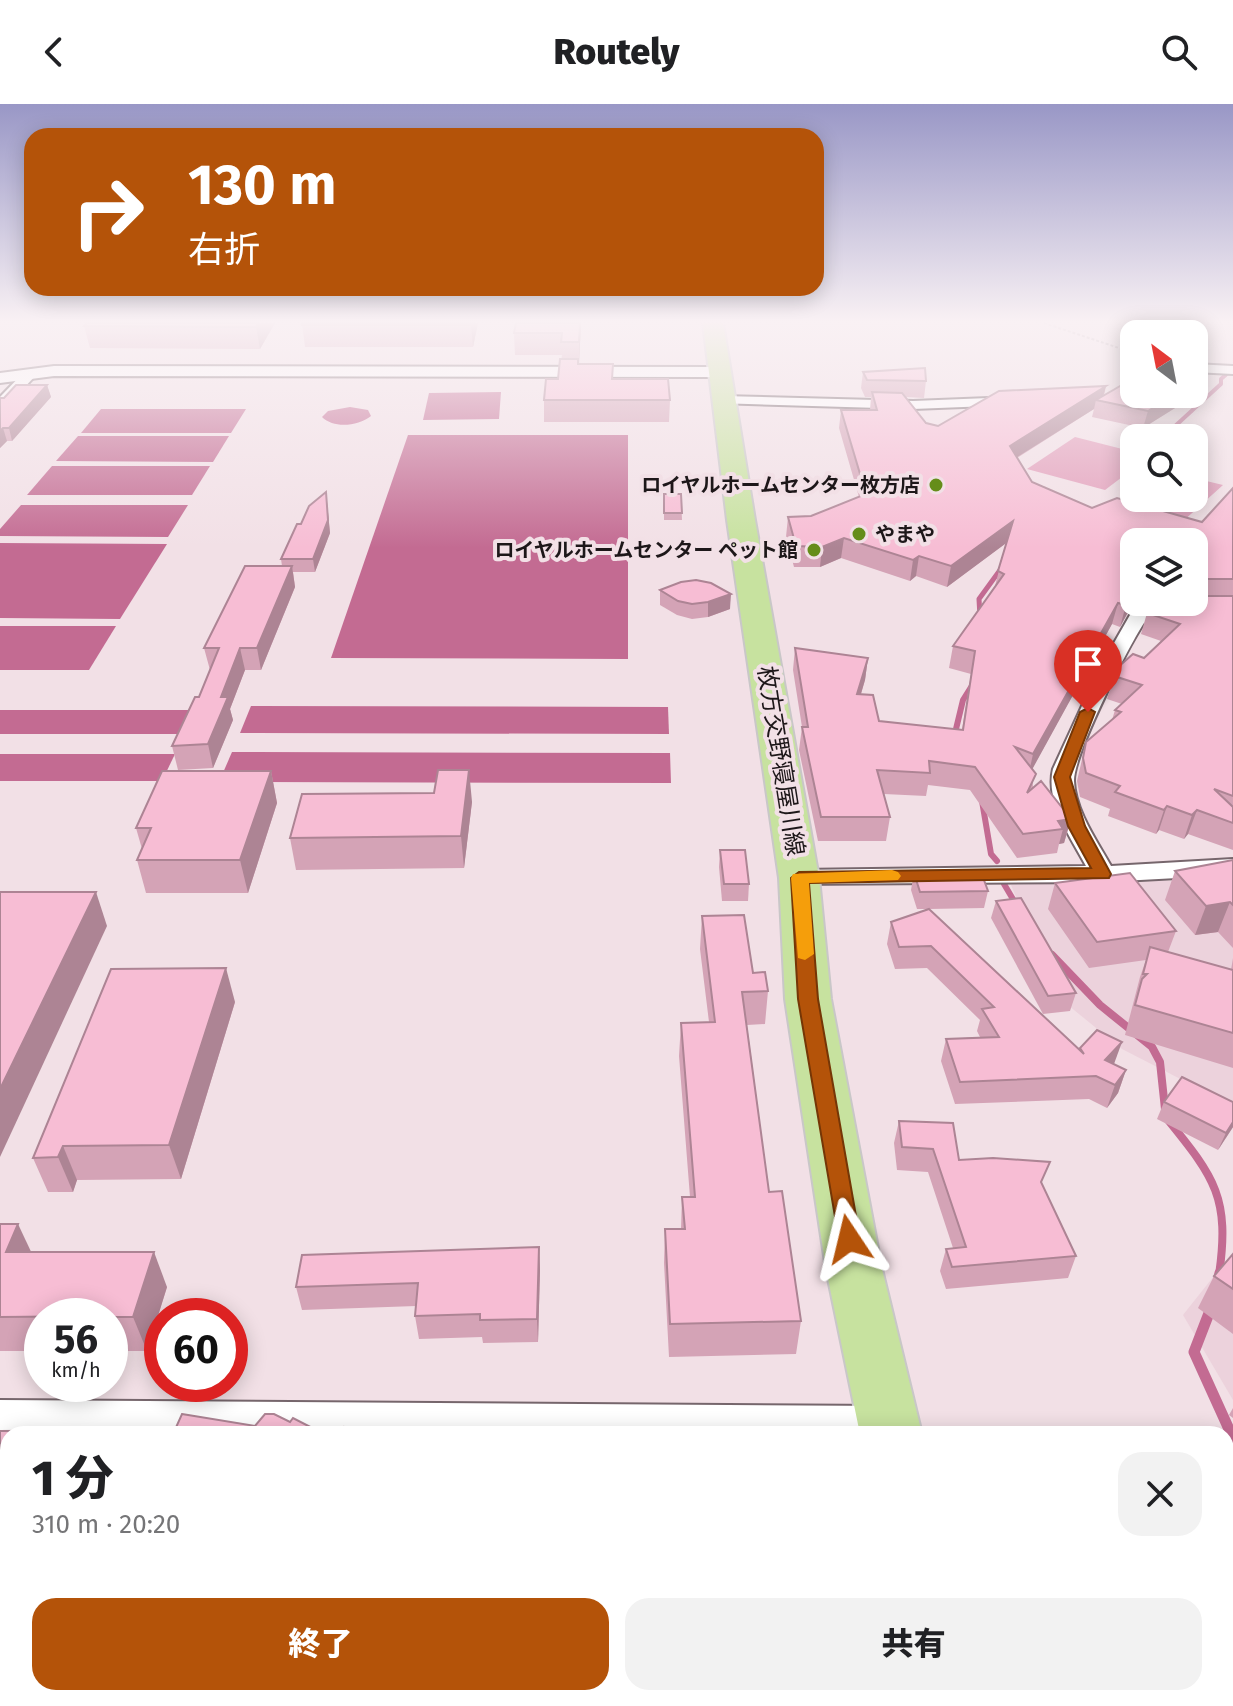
<!DOCTYPE html>
<html lang="ja">
<meta charset="utf-8">
<style>
:root{--surface:#fff;--page:#f2f2f2;--text:#202124;--muted:#757577;--accent:#b45309}
body{margin:0;font-family:"Fira Sans","Noto Sans JP",sans-serif;background:var(--page);color:var(--text);height:100vh;display:flex;flex-direction:column;font-size:30px;white-space:nowrap}
*{box-sizing:border-box;margin:0}
p{font-size:26px;color:var(--muted)}
.icon{flex:none;width:44px;height:44px;fill:none;stroke:currentColor;stroke-width:2;stroke-linecap:round;stroke-linejoin:round}
.map{position:relative;flex:1;overflow:hidden}
.sheet{position:absolute;left:0px;top:1322px;width:1234px;height:280px;display:flex;flex-direction:column;background:var(--surface);border-radius:24px 24px 0 0;box-shadow:0 4px 20px #0003}
.sheet>*{flex:none}
.guide{position:absolute;left:24px;top:24px;width:800px;height:168px;border-radius:24px;box-shadow:0 4px 20px #0003;background:#b45309;color:#fff;overflow:hidden}
.needle{width:52px;rotate:328deg}
.controls{position:absolute;left:1120px;top:216px;display:grid;gap:16px}
.controls a{display:grid;place-items:center;width:88px;height:88px;border-radius:16px;background:var(--surface);box-shadow:0 4px 20px #0003;font-size:40px}
.speed{position:absolute;left:24px;top:1194px;display:flex;gap:16px;font-size:40px;font-weight:700;text-align:center}
.speed>*{display:grid;place-content:center;width:104px;height:104px;border-radius:50%;background:var(--surface);box-shadow:0 4px 20px #0003;line-height:1}
.speed small{font-size:20px;font-weight:400}
.speed .limit{border:12px solid #d22;background:#fff;color:#111}
.pin{position:absolute;display:grid;place-items:center;width:68px;height:68px;color:#fff;margin:-82px -34px;border-radius:50% 50% 50% 0;rotate:-45deg;box-shadow:0 0 8px #0007}
.pin .icon{rotate:45deg}
.me{position:absolute;width:88px;margin:-44px;rotate:350deg;stroke-linejoin:round;filter:drop-shadow(0 0 6px #0008)}
.turn{display:flex;align-items:center;gap:28px;height:168px;padding:0 32px;font-size:36px}
.turn .icon{width:104px;height:104px;stroke-width:2.5}
.turn b{display:block;font-size:56px;line-height:68px}
.round{display:grid;place-items:center;flex:none;width:84px;height:84px;border-radius:24px;background:var(--page)}
.summary{display:flex;align-items:center;justify-content:space-between;height:136px;padding:0 32px}
h1{font-size:48px;font-weight:800;line-height:60px}
.primary-button{display:flex;gap:16px;margin-top:auto;padding:16px 32px}
.primary-button a{flex:1;height:92px;border-radius:24px;background:var(--accent);color:#fff;font-size:32px;font-weight:800;line-height:92px;text-align:center}
.primary-button a+a{background:var(--page);color:var(--text)}
header{display:flex;justify-content:space-between;align-items:center;height:104px;padding:0 32px;background:var(--surface);font-size:36px;font-weight:800}
.map>svg:first-child{display:block}
.built{fill:#ecd2dc}
.green{fill:#e29eba}
.water{fill:#c36b92}
.lines{fill:none;stroke-linecap:round;stroke-linejoin:round}
.stream-far4{stroke:#c36b92;stroke-width:4}
.stream-far3{stroke:#c36b92;stroke-width:5}
.stream-far2{stroke:#c36b92;stroke-width:6}
.stream-far1{stroke:#c36b92;stroke-width:8}
.stream{stroke:#c36b92;stroke-width:11}
.minor-casing{stroke:#76666c;stroke-width:4}
.tertiary-casing{stroke:#76666c;stroke-width:4}
.primary-casing{stroke:#c9c7c8;stroke-width:4}
.path{stroke:#a09397;stroke-width:2;stroke-dasharray:3 2;stroke-linecap:butt}
.minor{fill:#fff;fill-rule:evenodd}
.tertiary{fill:#fff;fill-rule:evenodd}
.primary{fill:#c7e29f;fill-rule:evenodd}
.wall{fill:#d4a3b6;fill-rule:evenodd}
.shaded-wall{fill:#ad8494}
.building{fill:#f7bdd4;stroke:#ad8494;stroke-width:2}
.route{fill:#b45309;stroke:#753606;stroke-width:2}
.slow{fill:#f59e0b}
.poi-dot{fill:#658d1a;stroke:#f2e0e6;stroke-width:3}
.labels{text-anchor:middle;dominant-baseline:central;stroke-width:8;stroke-linejoin:round;paint-order:stroke}
.far-poi-label{font-size:20px;font-weight:bold;fill:#1d1719;stroke:#f2e0e6;text-anchor:end}
.street-label{font-size:24px;fill:#1d1719;stroke:#f2e0e6}
</style>
<header><svg class="icon" aria-label="back" viewBox="0 0 24 24"><path d="M15 5l-7 7 7 7"/></svg>Routely<svg class="icon" aria-label="search" viewBox="0 0 24 24"><circle cx="10" cy="10" r="6"/><path d="M15 15l6 6"/></svg></header>
<div class="map">
<svg width="1233" height="1602" viewBox="0 0 1233 1602">
<rect width="100%" height="100%" fill="#f2e0e6"/>
<!-- built -->
<g class="built">
<path d="M1233,775v227l-111,-57 -64,-52 -47,-112z"/>
<path d="M1233,1148v148l-50,-85z"/>
</g>
<!-- green -->
<g class="green">
<path d="M1075,333l59,15v16l-29,22 -78,-21z"/>
<path d="M1194,374l29,7 -42,38 -42,-11 17,-14h38z"/>
<path d="M306,1594h300l-4,8h-300z"/>
</g>
<!-- water -->
<g class="water">
<path d="M501,288l-2,27 -76,1 6,-27z"/>
<path d="M350,303l18,3 3,6c-13,10 -37,13 -49,1l6,-6z"/>
<path d="M101,305h145l-15,24h-150z"/>
<path d="M408,331h220v224l-297,-1z"/>
<path d="M78,332h151l-16,26 -157,-1z"/>
<path d="M52,362h158l-18,29h-165z"/>
<path d="M21,401h167l-20,32 -168,-1v-7z"/>
<path d="M0,439l167,1 -47,75 -120,-1z"/>
<path d="M0,522h116l-27,44h-89z"/>
<path d="M251,602l417,1 1,27 -429,-1z"/>
<path d="M0,606h199l-11,24h-188z"/>
<path d="M232,648l438,1 1,30 -452,-1z"/>
<path d="M0,650h175l-13,27h-162z"/>
</g>
<g class="lines">
<!-- stream-far4 -->
<path class="stream-far4" d="M1162,334l59,-54v-5l8,-7"/>
<!-- stream-far3 -->
<g class="stream-far3">
<path d="M1126,401l16,-7"/>
<path d="M980,513l-1,-18 24,-33"/>
</g>
<!-- stream-far2 -->
<g class="stream-far2">
<path d="M959,630l-3,-5 7,-29 10,-16"/>
<path d="M982,697l9,53 6,7"/>
<path d="M1004,780l13,22"/>
</g>
<!-- stream-far1 -->
<g class="stream-far1">
<path d="M1052,851l48,50 52,42 8,15 5,47"/>
<path d="M1168,1016c47,58 62,78 51,155"/>
</g>
<!-- stream -->
<g class="stream">
<path d="M1219,1173l1,-4"/>
<path d="M1211,1204l-17,44 39,86"/>
</g>
<!-- minor casing -->
<g class="minor-casing">
<g id="minor">
<path d="M1194,260l39,2v8l-39,-2z"/>
<path d="M26,266l12,3 -33,35 -5,1v-12z"/>
<path d="M722,292l191,5 101,-4 7,4 -7,4 -101,4 -196,-6v-6z"/>
<path d="M1169,499h64v12l-64,-1 -25,9c-16,24 -71,133 -70,158 1,29 23,60 37,85l122,-7v16l-130,7 -313,2 -4,-6 4,-6 9,-2 287,-4c-15,-28 -41,-64 -33,-97l45,-98 32,-56 9,-5z"/>
<path d="M0,1296l889,6 13,5 6,13 -4,10 -904,2z"/>
<path d="M662,1594h44l1,8h-44z"/>
</g>
</g>
<!-- tertiary casing -->
<g class="tertiary-casing">
<path id="tertiary" d="M54,262l666,1 9,5 -9,5 -666,-1 -54,7v-10z"/>
</g>
<!-- primary casing -->
<g class="primary-casing">
<g id="primary">
<path d="M703,219h20l32,197 64,358 12,121 51,270 40,165h-62l-34,-165 -41,-270 -6,-121 -52,-358z"/>
<path d="M934,1594h72l2,8h-72z"/>
</g>
</g>
<!-- path -->
<path class="path" d="M1044,219l90,30"/>
<!-- minor -->
<use href="#minor" class="minor"/>
<!-- tertiary -->
<use href="#tertiary" class="tertiary"/>
<!-- primary -->
<use href="#primary" class="primary"/>
</g>
<!-- wall -->
<g class="wall">
<path d="M275,219l-15,26 -170,-1 -6,-22z"/>
<path d="M302,219h176l-5,24h-168z"/>
<path d="M516,219h65l-2,41 33,15 58,21 -1,22h-125v-22l14,-21 4,-24h-47l-1,-22z"/>
<path d="M863,268l63,9 -2,17 -18,-1 20,26 12,3 168,-40 -2,10 79,7 -40,25 -51,-11 2,-8 -77,49 15,24 60,26 110,14 31,-34v362l-45,-16 -4,5 -25,-9 -3,4 -48,-18 2,-7 -30,-12 -3,-16 9,-39 26,-22 3,-10 7,-6 -15,-5 7,-23 30,-18 17,-17 -20,-7 6,-21 5,-9 -14,3 -11,7 -7,13 -8,-3 -80,145 1,19 38,31 -7,24 -5,1 -2,9 -40,5 -47,-68 -42,-5 -2,11 -42,-2 6,23 -4,24h-68l-19,-91 3,-23 -9,-57 2,-22 73,10 -3,22 -4,14 18,27 83,9 9,-56 -22,-6 4,-22 42,-60 11,-43 -59,44 -31,-11 -6,5 -69,-23 -21,9h-26l-8,-30 2,-20 23,-1 48,-19 -20,-69 2,-18h29l1,-13h-6l-4,-9zM1194,438v60h-60z"/>
<path d="M47,281l4,12 -39,44h-5l-7,7v-50z"/>
<path d="M326,388l4,41 -15,39h-22l2,15 -34,83h-16l-15,39 3,11 -20,48 -35,2 -6,-24 27,-49 11,-27 -6,-22 78,-82 -1,-7 20,-35z"/>
<path d="M664,390h17l1,26h-18z"/>
<path d="M660,486l70,19 -22,8 -16,2 -15,-4 -17,-10z"/>
<path d="M271,667l6,32 -29,90h-102l-9,-33 5,-11 -6,-21z"/>
<path d="M472,698l-8,66 -168,2 -6,-32z"/>
<path d="M720,746l29,34 -1,17h-26l-3,-34z"/>
<path d="M1233,756v88l-15,-16 -23,3 -30,-35 10,-29z"/>
<path d="M914,769l74,18 -4,17 -55,1 150,141 1,-2 46,22 -8,23 -11,15 -18,-9 -134,5 -14,-43 5,-22 34,-2 -3,-6 3,-11 -53,-52 -32,1 -8,-25 4,-22 37,-13h-11l-6,-19z"/>
<path d="M1055,779l121,48 -8,21 63,18 2,-12v110l-108,-33 15,-58 6,-17 -57,8 -41,-59z"/>
<path d="M996,797l80,92 -6,18 -27,3 -52,-96z"/>
<path d="M702,812l66,75 -3,33 -18,1 22,167 32,129 -5,33 -127,3 -5,-94 1,-34h16l1,-32h8l-11,-141 2,-33 28,-1 -9,-73z"/>
<path d="M235,898l-54,177 -104,1 -4,12h-25l-15,-34z"/>
<path d="M1164,998h69v25l-15,23 -61,-31z"/>
<path d="M899,1017l60,39 83,24 34,72 -8,22 -122,11 -6,-18 6,-22 7,-1 -25,-76 -31,-2 -3,-27z"/>
<path d="M0,1120l31,28 136,35 -20,64h-37v-35h-68v35h-42z"/>
<path d="M539,1143l1,23 -2,72 -55,1 -1,-6 -63,2 -4,-23 1,-10 -114,4 -6,-23z"/>
<path d="M1233,1150v80l-35,-26 16,-32z"/>
<path d="M1233,1304v10l-4,-3z"/>
<path d="M0,1327l8,3v47h-4l-4,-6z"/>
<path d="M8,1414v42l-8,-11v-23z"/>
<path d="M164,1594h105l1,2 -4,6h-94z"/>
<path d="M700,1594h93l1,8h-95z"/>
<path d="M1194,1594h32l7,8h-39z"/>
</g>
<!-- shaded-wall -->
<g class="shaded-wall">
<path d="M258,219h17l-15,26 -4,-22z"/>
<path d="M472,219h6l-5,24 -2,-22z"/>
<path d="M580,219h1l-2,41v-22z"/>
<path d="M1198,268l-4,15v-12z"/>
<path d="M47,281l4,12 -39,44 -3,-13z"/>
<path d="M1106,282l-4,15 -6,-1 -2,9 -88,55 4,-18z"/>
<path d="M1175,290h10l-2,9 -40,25 5,-17z"/>
<path d="M3,324l4,13 -7,7v-17z"/>
<path d="M326,388l4,41 -15,39 -2,-13z"/>
<path d="M1013,417l-4,20 -62,46 4,-21z"/>
<path d="M844,434l-3,20 -21,9 2,-20z"/>
<path d="M919,452l-3,20 -6,5 3,-21z"/>
<path d="M292,462l3,21 -34,83 -4,-22z"/>
<path d="M1134,488v10h26l-22,5 -11,7 -7,13 6,-22z"/>
<path d="M731,490l-1,15 -22,8v-15z"/>
<path d="M1118,499l-6,21 -84,153 5,-23z"/>
<path d="M240,544l5,22 -15,39 3,11 -20,48 -5,-24 13,-47z"/>
<path d="M868,554l-3,22 -11,37 3,-23z"/>
<path d="M469,666l3,32 -8,66 -3,-32z"/>
<path d="M271,667l6,32 -29,90 -8,-33z"/>
<path d="M1167,702l-8,24 -3,4 8,-24z"/>
<path d="M1197,706l-9,24 -4,5 8,-24z"/>
<path d="M1071,715l-7,24 -5,1 4,-15 -5,-8z"/>
<path d="M96,788l11,34 -107,231v-68z"/>
<path d="M1230,798l-12,30 -23,3 11,-29z"/>
<path d="M226,864l9,34 -54,177 -12,-34z"/>
<path d="M1122,938l-8,22 -9,-4z"/>
<path d="M1126,966l-8,23 -11,15 8,-23z"/>
<path d="M1233,1018v5l-15,23 8,-17z"/>
<path d="M63,1042l14,34 -4,12 -15,-35z"/>
<path d="M18,1120l16,34 -28,-6z"/>
<path d="M539,1143l1,23 -2,72 -1,-23z"/>
<path d="M154,1148l13,35 -20,64 -14,-34z"/>
<path d="M244,1594h25l1,2 -4,6h-28z"/>
</g>
<!-- building -->
<g class="building">
<path d="M87,219h171l-2,4 -172,-1z"/>
<path d="M302,219h170l-1,2h-169z"/>
<path d="M516,219h64l-1,19h-18l1,-9h-48z"/>
<path d="M560,255h18v5h35l-1,15h56l2,21h-126l2,-21h12z"/>
<path d="M925,264l1,13 -59,-1 -4,-8z"/>
<path d="M1134,274v16h41l-27,17 -52,-11z"/>
<path d="M16,281h31l-38,43h-6l-3,3v-33h4z"/>
<path d="M1106,282l-96,60 22,36 60,26 25,-10 85,24 31,-34v91h-39v-37h-60v50l-8,13 -8,-2 -85,151 -18,-7 21,27 -9,19 14,-12 30,38 -13,2 5,8 -40,5 -48,-67 -46,-6 1,12 -53,-3 13,47h-69l-19,-90h6l-13,-79 73,10 -11,36 16,1 6,26 84,9 12,-79 -22,-5 51,-72 -6,-3 15,-50 -62,45 -32,-10 -6,4 -69,-22 -22,9 -26,-1 -8,-29 23,-1 55,-22 -25,-84h36l-5,-18 30,1 24,30 12,3 61,-35z"/>
<path d="M326,388l2,28 -15,39h-32l16,-35h4l8,-18z"/>
<path d="M664,390h17l1,19h-18z"/>
<path d="M245,462h47l-35,82h-17l-19,49h7l-20,47 -36,2 23,-49h4l20,-49h-15z"/>
<path d="M696,476l15,3 20,11 -23,8 -16,2 -14,-3 -18,-11 21,-8z"/>
<path d="M1194,492h39v200l-19,-7 19,18v16l-36,-13 -5,5 -25,-9 -3,4 -49,-18 5,-6 -34,-13 -3,-15 3,-16 35,-30 -6,-2 27,-25 -28,-9 3,-8 16,-14 11,4 36,-34 -33,-11 5,-9 6,-2h36z"/>
<path d="M438,666h31l-8,66 -171,2 12,-44 132,-1z"/>
<path d="M162,667h109l-31,89h-103l14,-32h-15z"/>
<path d="M720,746h25l4,34h-25z"/>
<path d="M1233,756v45l-3,-3 -24,4 -31,-35z"/>
<path d="M981,768l7,19 -68,1 -6,-19z"/>
<path d="M1130,769l46,58 -79,11 -42,-59z"/>
<path d="M0,788h96l-96,197z"/>
<path d="M1021,794l55,95 -28,3 -52,-95z"/>
<path d="M929,805l155,145 -4,-6 17,-18 25,12 -17,18 21,10 -11,15 -19,-9 -136,6 -14,-43 53,-2 -17,-28 12,-2 -63,-61 -32,1 -8,-25z"/>
<path d="M744,811l9,58 12,-1 3,19 -26,1 27,200 13,-1 19,130 -131,3 -5,-95h20l-3,-32h13l-14,-174 34,-1 -13,-106z"/>
<path d="M1150,843l83,23v63l-98,-28 7,-26 5,-5h-4z"/>
<path d="M226,864l-57,177 -106,1 -5,11 -25,1 78,-189z"/>
<path d="M1182,973l51,25v20l-7,11 -62,-31z"/>
<path d="M899,1017l54,2 6,37 34,-2 57,4 -9,20 35,74 -124,11 -6,-18 20,-2 -33,-98 -31,-2z"/>
<path d="M0,1120h18l-12,28h148l-21,65h-23v-1l-110,1z"/>
<path d="M539,1143l-2,72 -57,1v-6l-65,2 3,-33 -122,4 6,-32z"/>
<path d="M1233,1150v35l-19,-13z"/>
<path d="M182,1310l73,12 10,-12h9l16,8 3,-4 31,16h-151z"/>
<path d="M344,1323l13,7h-18z"/>
<path d="M117,1326l-1,4h-108v38h-8l2,-8h-2v-33z"/>
<rect x="644" y="1327" width="27" height="3"/>
<path d="M513,1328l36,2h-36z"/>
<path d="M1226,1411l7,20v171h-21l-1,-8h15z"/>
<path d="M8,1414v34l-8,-8v-18z"/>
<path d="M173,1594h71l-6,8h-56z"/>
<path d="M623,1594h35l1,8h-48v-6z"/>
<path d="M719,1594h74l1,8h-74z"/>
</g>
<!-- sky -->
<linearGradient id="sky" x2="0" y2="1"><stop stop-color="#9997c6"/><stop offset="0.49" stop-color="#f9f1f4"/><stop offset="1" stop-color="#f9f1f4" stop-opacity="0"/></linearGradient>
<rect width="1233" height="444" fill="url(#sky)"/>
<!-- route -->
<path class="route" d="M1088,604l7,4 -25,65 15,49 26,48 -2,4 -300,5 9,116 42,240 -3,7 -8,3 -9,-3 -42,-247 -7,-121 8,-6 292,-4 -23,-42 -14,-49 26,-65z"/>
<!-- slow -->
<path class="slow" d="M892,766l6,2 3,4 -3,4 -89,3 5,71 -9,6 -7,-2 -7,-80 2,-4z"/>
<!-- markers -->
<g class="poi-dot">
<circle cx="936" cy="381" r="8"/>
<circle cx="859" cy="430" r="8"/>
<circle cx="814" cy="446" r="8"/>
</g>
<g class="labels">
<!-- far-poi labels -->
<g class="far-poi-label">
<text x="920" y="381">ロイヤルホームセンター枚方店</text>
<text x="875" y="430" text-anchor="start">やまや</text>
<text x="798" y="446">ロイヤルホームセンター ペット館</text>
</g>
<!-- street labels -->
<g class="street-label">
<text transform="translate(781 657) rotate(81)">枚方交野寝屋川線</text>
</g>
</g>
</svg>
<div class="controls">
<a><svg class="needle" viewBox="-14 -14 28 28"><path d="M0-13l5 13h-10z" fill="#e53935"/><path d="M0 13l5-13h-10z" fill="#757577"/></svg></a>
<a><svg class="icon" aria-label="search" viewBox="0 0 24 24"><circle cx="10" cy="10" r="6"/><path d="M15 15l6 6"/></svg></a>
<a><svg class="icon" aria-label="layers" viewBox="0 0 24 24"><path d="M12 4l9 5-9 5-9-5zM3 14l9 5 9-5"/></svg></a>
</div>
<div class="speed"><div>56<small>km/h</small></div><div class="limit">60</div></div>
<div class="pin" style="left:1088px;top:608px;background:#d93025"><svg class="icon" aria-label="arrive" viewBox="0 0 24 24"><path d="M6 21V4h12l-3 4 3 4H6"/></svg></div>
<svg class="me" style="left:849px;top:1135px" viewBox="-20 -20 40 40"><path d="M0-17L14 15 0 8-14 15z" fill="#b45309" stroke="#fff" stroke-width="4"/></svg>
<div class="guide">
<div class="turn"><svg class="icon" aria-label="right" viewBox="0 0 24 24"><path d="M7 20v-9h11M14 6l5 5-5 5"/></svg><div><b>130 m</b>右折</div></div>
</div>
<section class="sheet">
<div class="summary"><div><h1>1 分</h1><p>310 m · 20:20</p></div><a class="round"><svg class="icon" aria-label="close" viewBox="0 0 24 24"><path d="M6 6l12 12M18 6L6 18"/></svg></a></div>
<div class="primary-button"><a>終了</a><a>共有</a></div>
</section>
</div>
